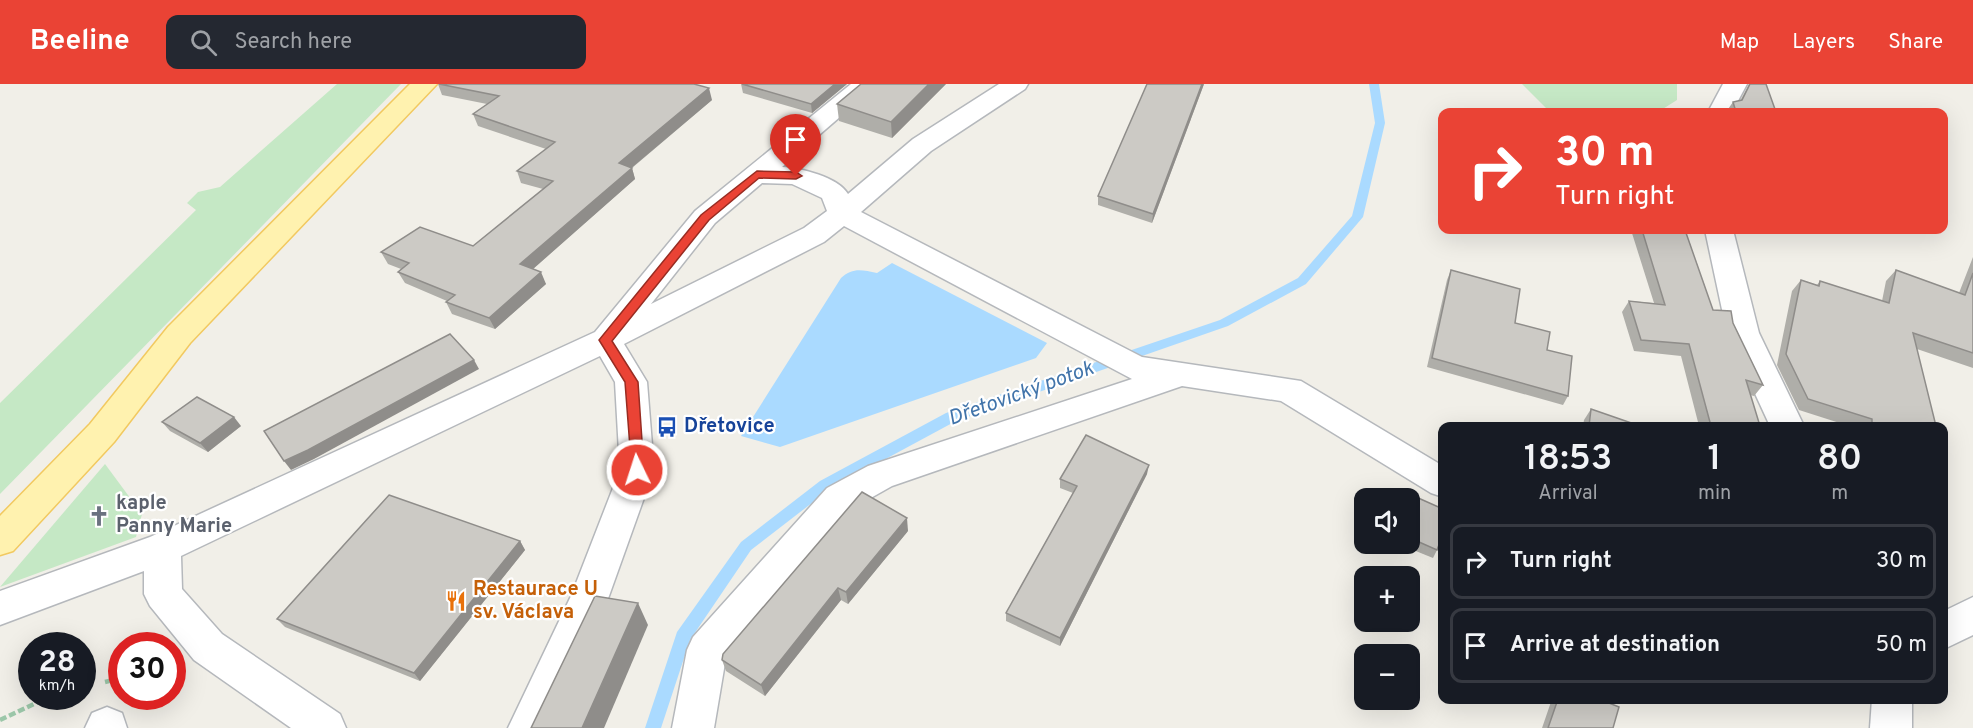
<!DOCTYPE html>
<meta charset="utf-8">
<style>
:root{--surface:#171b24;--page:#242831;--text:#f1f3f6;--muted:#9ea1a6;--line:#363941;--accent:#ea4335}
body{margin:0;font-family:Overpass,sans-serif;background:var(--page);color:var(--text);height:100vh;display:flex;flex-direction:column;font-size:22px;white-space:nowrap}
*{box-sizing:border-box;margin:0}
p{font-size:20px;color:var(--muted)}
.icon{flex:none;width:33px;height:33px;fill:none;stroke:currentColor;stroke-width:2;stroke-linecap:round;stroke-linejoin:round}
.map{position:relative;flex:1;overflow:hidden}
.side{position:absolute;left:1438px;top:338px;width:510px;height:282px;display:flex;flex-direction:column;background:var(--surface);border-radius:12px;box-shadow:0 6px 24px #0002}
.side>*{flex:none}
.guide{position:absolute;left:1438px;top:24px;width:510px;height:126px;border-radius:12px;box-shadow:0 6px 24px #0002;background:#ea4335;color:#fff;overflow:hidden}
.controls{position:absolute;left:1354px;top:404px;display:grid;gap:12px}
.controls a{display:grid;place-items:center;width:66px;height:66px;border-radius:12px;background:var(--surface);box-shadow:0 6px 24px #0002;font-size:30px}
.speed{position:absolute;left:18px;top:548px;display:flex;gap:12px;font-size:30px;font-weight:700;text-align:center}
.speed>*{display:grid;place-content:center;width:78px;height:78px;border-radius:50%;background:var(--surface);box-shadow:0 6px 24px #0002;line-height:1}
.speed small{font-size:15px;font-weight:400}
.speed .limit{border:9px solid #d22;background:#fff;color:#111}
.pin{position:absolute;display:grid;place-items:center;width:51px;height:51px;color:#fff;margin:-62px -26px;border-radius:50% 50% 50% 0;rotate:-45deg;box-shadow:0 0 6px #0007}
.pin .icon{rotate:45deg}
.me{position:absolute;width:66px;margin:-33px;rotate:356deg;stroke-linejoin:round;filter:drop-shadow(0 0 4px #0008)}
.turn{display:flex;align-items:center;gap:21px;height:126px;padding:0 18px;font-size:27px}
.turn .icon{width:78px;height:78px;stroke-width:2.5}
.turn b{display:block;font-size:42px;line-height:51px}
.eta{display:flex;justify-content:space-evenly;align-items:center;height:102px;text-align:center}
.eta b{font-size:36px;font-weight:600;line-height:42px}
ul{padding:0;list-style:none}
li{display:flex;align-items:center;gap:18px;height:75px;margin:0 12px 9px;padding:0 6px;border:3px solid var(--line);border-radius:12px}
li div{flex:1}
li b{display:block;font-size:22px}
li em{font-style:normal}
header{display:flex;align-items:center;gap:36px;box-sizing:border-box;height:84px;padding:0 30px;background:var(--accent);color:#fff}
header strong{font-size:28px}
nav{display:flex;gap:33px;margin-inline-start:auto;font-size:21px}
.search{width:420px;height:54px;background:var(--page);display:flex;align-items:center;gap:15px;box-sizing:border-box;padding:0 21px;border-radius:12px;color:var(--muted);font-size:22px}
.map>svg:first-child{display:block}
.green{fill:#c5e8c5}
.water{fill:#aadaff}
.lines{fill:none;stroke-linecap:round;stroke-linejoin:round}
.stream{fill:#aadaff;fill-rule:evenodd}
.minor-casing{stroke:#b5b8bc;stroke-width:3}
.major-casing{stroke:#f2c960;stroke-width:3}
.path{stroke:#9cc7a9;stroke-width:4.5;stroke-dasharray:7 3;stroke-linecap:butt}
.minor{fill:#fff;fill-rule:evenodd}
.major{fill:#fff2af;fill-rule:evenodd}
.wall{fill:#afaea9}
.shaded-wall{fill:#8f8d8a}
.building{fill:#cccac5;stroke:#8f8d8a;stroke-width:1.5}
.route{fill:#ea4335;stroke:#982c22;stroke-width:1.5}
.labels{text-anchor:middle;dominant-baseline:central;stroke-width:4.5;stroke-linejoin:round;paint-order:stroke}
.transit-label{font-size:20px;font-weight:bold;fill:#164399;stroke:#fff;text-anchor:start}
.worship-label{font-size:20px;font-weight:bold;fill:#5b616d;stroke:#fff;text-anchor:start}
.food-label{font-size:20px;font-weight:bold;fill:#c56008;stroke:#fff;text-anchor:start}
.water-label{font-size:21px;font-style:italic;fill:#4174aa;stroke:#fff}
</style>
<header>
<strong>Beeline</strong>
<div class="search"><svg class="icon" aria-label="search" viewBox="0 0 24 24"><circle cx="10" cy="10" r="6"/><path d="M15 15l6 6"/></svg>Search here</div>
<nav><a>Map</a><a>Layers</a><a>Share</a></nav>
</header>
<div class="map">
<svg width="1973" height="644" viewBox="0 0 1973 644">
<rect width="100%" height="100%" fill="#f1efe8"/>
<!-- green -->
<g class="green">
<path d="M337,0h64l-401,410v-91l196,-193 -9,-7 11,-11 22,-5z"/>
<path d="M1522,0h155v16l-19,12h-108z"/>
<path d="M105,380l37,50 -6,23 -136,50z"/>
</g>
<!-- water -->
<path class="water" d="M892,179l155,80 -11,15 -256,89 -39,-11 100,-158c12,-11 21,-8 36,-5z"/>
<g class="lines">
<!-- stream -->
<path class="stream" d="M1369,0h10l6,39 -22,94 -57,67 -78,42 -272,95 -126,68 -79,61 -61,90 -29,88h-16l32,-96 64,-90 79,-61 126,-68 274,-93 78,-42 54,-62 23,-93z"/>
<!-- minor casing -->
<g class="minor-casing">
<g id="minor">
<path d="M851,0h27l-96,83c19,1 56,10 66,27l65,-55 86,-55h29l-3,5 -94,62 -70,61 281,145 159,24 142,85v31l-12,-4 -150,-92 -99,-15 -290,100 -39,22 -127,149 -12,71h-42l15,-78 6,-13 134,-149 41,-22 264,-87 -288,-153 -20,16 -200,102 23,38 7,88 -45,126 -59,132h-42l63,-132 49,-126 -5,-88 -15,-26 -419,200 1,33 40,45 118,80 6,14h-55l-97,-68 -44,-54 -6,-12v-23l-144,54v-34l150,-54 445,-205 100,-121zM762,99l30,1 30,14 5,13 -23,17 -153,76 64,-81z"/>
<path d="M1723,0h24l-15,28h-24z"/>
<path d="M1705,146h28l26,103 45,93h-34l-43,-93z"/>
<path d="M1973,513v38l-29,14v-38z"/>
<path d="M1872,615h40v29h-42z"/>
<path d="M107,623l15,6 5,15h-42l7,-15z"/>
</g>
</g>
<!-- major casing -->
<g class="major-casing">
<path id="major" d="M410,0h27l-247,259 -76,99 -101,109 -13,4v-39l90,-92 78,-97z"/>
</g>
<!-- path -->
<g class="path">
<path d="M105,598l17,-4"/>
<path d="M144,620l8,-8"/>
<path d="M0,636l51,-24"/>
</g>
<!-- minor -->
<use href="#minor" class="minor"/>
<!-- major -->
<use href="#major" class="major"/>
</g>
<!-- wall -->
<g class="wall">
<path d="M438,0l274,16 -80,68 3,11 -102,90 13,15 -51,45 -43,-15 -6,-12 1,-1 -42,-18 -7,-11 3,-3 -13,-5 -7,-12 92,-6 70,-57 -22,-6 -4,-12 29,-22 -68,-23 -5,-12 14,-10 -45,-9z"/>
<path d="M741,0h106l-35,29 -69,-20z"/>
<path d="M946,0l-54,54 -53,-17 -2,-17z"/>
<path d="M1204,0l-52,139 -54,-18v-9z"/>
<path d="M1749,0h17l10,28h-50l7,-10 7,-1z"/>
<path d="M1631,146h54l28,80 20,13 30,62 -9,11 -4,-1 10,31h-61l-18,-70 -47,-5 -12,-39 7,-11 25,2z"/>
<path d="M1973,173v111l-56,-19 19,77h-87l-50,-16 -22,-45 15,-74 9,-11 16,5 3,-4 62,20 4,-20 10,-11 63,23z"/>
<path d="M1451,186l96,80 21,46 -5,9 -136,-38 20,-87z"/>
<path d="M1591,325l49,17h-57l1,-6z"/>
<path d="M162,338l79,4 -33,26 -38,-21z"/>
<path d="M1147,390l-87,172 -54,-25v-8l67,-120 -13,-5v-9z"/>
<path d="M1416,413l21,53 -4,8 -37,-15h14v-35z"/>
<path d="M908,447l-60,73 -7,-4 -76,96 -39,-25 -4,-11z"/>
<path d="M520,457l5,9 -105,131 -135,-54 -8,-8z"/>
<path d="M1552,615h47l14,29h-71z"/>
</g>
<!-- shaded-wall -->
<g class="shaded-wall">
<path d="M835,0h12l-35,29 -1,-9z"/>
<path d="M929,0h17l-54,54 -1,-16z"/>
<path d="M1202,0h2l-52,139 1,-9z"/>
<path d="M709,4l3,12 -89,75 -4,-12z"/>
<path d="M632,84l3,11 -110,97 -5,-12z"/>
<path d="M541,188l5,12 -51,45 -6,-11z"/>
<path d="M474,276l5,9 -165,90 -23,11 -7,-9z"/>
<path d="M234,333l7,9 -33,26 -8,-9z"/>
<path d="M1149,381l-2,9 -87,172v-8z"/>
<path d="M907,434l1,13 -60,73 -2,-12z"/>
<path d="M520,457l5,9 -105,131 -6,-8z"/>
<path d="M838,504l3,12 -76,96 -4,-11z"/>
<path d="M638,519l10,22 -44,103h-22z"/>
</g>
<!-- building -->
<g class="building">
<path d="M439,0h255l15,4 -90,75 13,5 -112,96 21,8 -52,46 -43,-16 9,-7 -57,-23 11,-9 -28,-11 39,-25 53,19 80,-65 -36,-10 38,-29 -82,-28 26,-18z"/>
<path d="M742,0h93l-24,20z"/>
<path d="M861,0h68l-38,38 -54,-18z"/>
<path d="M1147,0h55l-49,130 -55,-18z"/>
<path d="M1750,0h16l10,28h-40l-3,-10 9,-2z"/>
<path d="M1642,146h43l28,80 18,1 2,12 30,62 -17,-5 14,46h-49l-22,-82 -48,-4 -12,-39 36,4z"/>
<path d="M1451,186l69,19 -5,34 35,9 -3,18 25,6 -4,40 -136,-38z"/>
<path d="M1896,186l69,25 8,-22v80l-60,-20 23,93h-64v-7l-64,-20 -22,-45 15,-74 18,6 1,-5 69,22z"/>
<path d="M450,250l24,26 -166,90 -24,11 -20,-30z"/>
<path d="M197,313l37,20 -34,26 -38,-21z"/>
<path d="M1591,325l49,17h-51z"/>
<path d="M1086,351l63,30 -89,173 -54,-25 71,-127 -17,-7z"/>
<path d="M862,408l45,26 -61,74 -8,-4 -77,97 -39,-25 1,-6z"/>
<path d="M389,411l131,46 -106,132 -137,-54z"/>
<path d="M1416,413l27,12v25l-6,16 -27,-12v-27z"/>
<path d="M595,512l43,7 -56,125h-51z"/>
<path d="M1558,615h41l20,8 -6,21h-65z"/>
</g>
<!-- route -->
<path class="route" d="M757,87l39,1 6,4 -6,3 -37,-1 -50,42 -97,121 26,41 6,88 -2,4h-10l-7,-92 -26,-42 102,-125z"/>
<!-- icons -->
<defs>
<g id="bus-bare" transform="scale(1.62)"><path d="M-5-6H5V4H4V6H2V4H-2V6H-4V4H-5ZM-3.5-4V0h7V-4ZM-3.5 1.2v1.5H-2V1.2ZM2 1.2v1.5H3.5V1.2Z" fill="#1a4fb4" stroke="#fff" stroke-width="2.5" paint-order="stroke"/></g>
<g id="church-bare" transform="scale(1.62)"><path d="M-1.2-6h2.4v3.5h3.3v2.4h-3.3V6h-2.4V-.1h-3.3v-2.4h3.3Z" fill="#6b7280" stroke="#fff" stroke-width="2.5" paint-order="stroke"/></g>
<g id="restaurant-bare" transform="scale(1.62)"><path d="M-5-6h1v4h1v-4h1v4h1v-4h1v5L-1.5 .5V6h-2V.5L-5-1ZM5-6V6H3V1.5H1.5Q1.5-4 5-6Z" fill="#e8710a" stroke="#fff" stroke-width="2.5" paint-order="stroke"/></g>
</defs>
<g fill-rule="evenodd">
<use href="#bus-bare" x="667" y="343"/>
<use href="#church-bare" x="99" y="432"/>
<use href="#restaurant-bare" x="456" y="517"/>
</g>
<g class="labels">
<!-- transit labels -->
<g class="transit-label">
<text x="684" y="343">Dřetovice</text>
</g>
<!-- worship labels -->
<g class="worship-label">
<text x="116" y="420">kaple<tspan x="116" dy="23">Panny Marie</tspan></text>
</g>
<!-- food labels -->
<g class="food-label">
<text x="473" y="506">Restaurace U<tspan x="473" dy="23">sv. Václava</tspan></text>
</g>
<!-- water labels -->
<g class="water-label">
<text transform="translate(1021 310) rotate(-20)">Dřetovický potok</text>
</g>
</g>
</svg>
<div class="controls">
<a><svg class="icon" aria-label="sound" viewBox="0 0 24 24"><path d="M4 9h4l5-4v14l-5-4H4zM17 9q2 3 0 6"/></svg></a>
<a>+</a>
<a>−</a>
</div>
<div class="speed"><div>28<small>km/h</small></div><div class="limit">30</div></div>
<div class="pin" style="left:796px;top:92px;background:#d93025"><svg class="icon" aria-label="arrive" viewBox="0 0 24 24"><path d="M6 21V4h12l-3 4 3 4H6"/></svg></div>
<svg class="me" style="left:637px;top:386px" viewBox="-20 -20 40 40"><circle r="17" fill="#ea4335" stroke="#fff" stroke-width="3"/><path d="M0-11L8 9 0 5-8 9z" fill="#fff"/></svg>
<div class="guide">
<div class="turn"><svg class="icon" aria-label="right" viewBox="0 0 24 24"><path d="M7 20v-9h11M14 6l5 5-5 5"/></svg><div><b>30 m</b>Turn right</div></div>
</div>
<section class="side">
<div class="eta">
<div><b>18:53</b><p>Arrival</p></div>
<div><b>1</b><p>min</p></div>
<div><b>80</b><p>m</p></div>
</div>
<ul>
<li><svg class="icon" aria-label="right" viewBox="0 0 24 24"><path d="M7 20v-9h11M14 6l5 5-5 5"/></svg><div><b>Turn right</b></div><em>30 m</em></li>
<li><svg class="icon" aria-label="arrive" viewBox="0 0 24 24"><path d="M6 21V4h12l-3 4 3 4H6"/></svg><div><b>Arrive at destination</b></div><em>50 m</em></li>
</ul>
</section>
</div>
